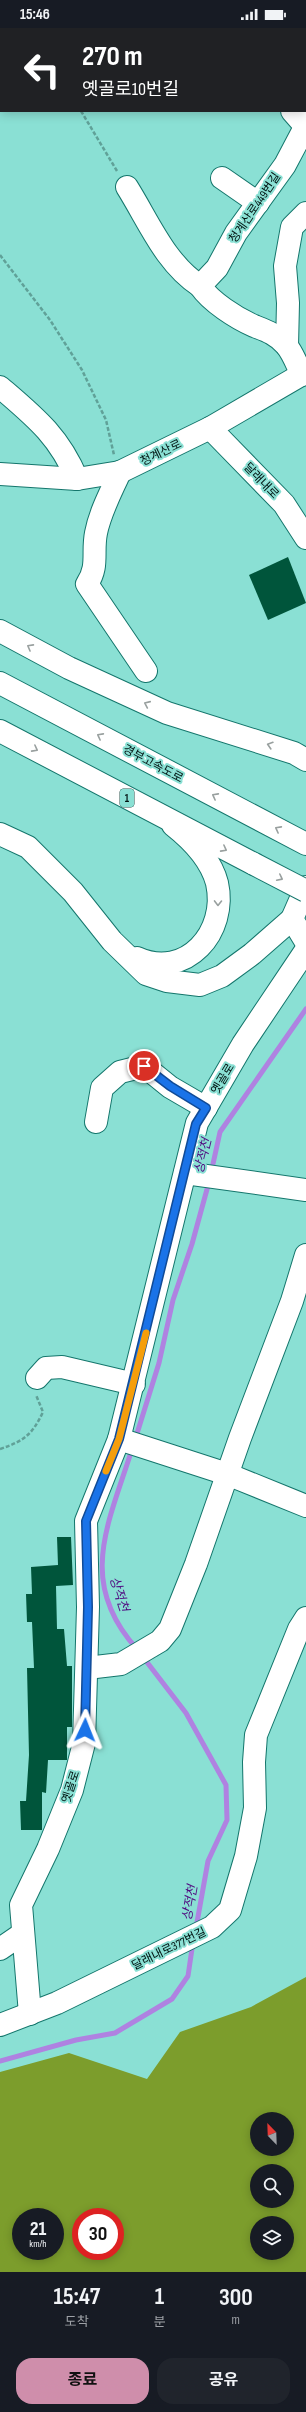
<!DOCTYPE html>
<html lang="ko">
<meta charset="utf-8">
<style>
:root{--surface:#171b24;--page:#20242c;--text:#f1f3f6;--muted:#9ea1a6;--accent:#cf8eab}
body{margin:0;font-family:"Sofia Sans Condensed","Noto Sans KR",sans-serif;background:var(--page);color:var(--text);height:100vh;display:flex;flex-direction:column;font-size:15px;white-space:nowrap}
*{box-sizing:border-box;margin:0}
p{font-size:13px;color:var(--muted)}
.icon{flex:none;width:22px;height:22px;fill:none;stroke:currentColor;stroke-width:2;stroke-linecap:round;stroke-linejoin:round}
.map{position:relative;height:2244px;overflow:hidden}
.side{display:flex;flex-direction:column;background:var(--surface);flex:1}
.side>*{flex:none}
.banner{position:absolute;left:0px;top:0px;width:306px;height:84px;box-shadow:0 2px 10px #0003;background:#202124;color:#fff;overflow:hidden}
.needle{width:26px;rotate:337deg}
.controls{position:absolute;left:250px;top:2084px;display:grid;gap:8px}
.controls a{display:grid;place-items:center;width:44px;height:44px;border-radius:50%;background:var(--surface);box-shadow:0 2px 10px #0003;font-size:20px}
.speed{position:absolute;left:12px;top:2180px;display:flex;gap:8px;font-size:20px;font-weight:700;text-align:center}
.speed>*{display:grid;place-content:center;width:52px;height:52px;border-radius:50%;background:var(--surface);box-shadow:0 2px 10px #0003;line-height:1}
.speed small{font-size:10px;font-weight:400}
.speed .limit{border:6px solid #d22;background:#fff;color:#111}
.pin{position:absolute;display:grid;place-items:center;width:34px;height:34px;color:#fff;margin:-17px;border:2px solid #fff;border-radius:50%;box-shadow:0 1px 4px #0007}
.me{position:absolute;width:44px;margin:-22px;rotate:2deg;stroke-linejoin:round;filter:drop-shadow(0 0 3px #0008)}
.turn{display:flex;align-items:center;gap:14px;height:84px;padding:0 16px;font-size:18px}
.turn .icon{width:52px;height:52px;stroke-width:2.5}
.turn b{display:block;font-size:28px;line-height:34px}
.eta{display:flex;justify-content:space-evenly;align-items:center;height:68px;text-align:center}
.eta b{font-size:24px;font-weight:700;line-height:28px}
.button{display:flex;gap:8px;margin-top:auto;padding:8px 16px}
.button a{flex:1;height:46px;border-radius:16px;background:var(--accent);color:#111;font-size:16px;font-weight:700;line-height:46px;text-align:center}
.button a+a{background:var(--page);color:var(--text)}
.status{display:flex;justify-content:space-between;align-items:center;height:28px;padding:0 20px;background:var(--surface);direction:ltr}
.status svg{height:11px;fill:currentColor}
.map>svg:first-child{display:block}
.forest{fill:#7c9d2c;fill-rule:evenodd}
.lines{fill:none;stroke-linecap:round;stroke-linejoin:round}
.stream{stroke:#af82e1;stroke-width:5}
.building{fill:#00553b}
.minor-casing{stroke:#14766c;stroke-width:24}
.major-casing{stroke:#14766c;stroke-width:24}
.highway-casing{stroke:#14766c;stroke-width:24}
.path{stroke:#60a198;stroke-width:2.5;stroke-dasharray:4 2;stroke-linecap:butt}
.minor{stroke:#fff;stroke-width:22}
.major{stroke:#fff;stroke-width:22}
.highway{stroke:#fff;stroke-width:22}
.highway-bridge-casing{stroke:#14766c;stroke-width:24;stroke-linecap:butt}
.highway-bridge{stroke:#fff;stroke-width:22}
.oneway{stroke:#99a09f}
.route-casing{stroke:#114b97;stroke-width:10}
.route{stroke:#1a73e8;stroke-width:7}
.slow{stroke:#f59e0b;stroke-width:7}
.labels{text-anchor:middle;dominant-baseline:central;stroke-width:4;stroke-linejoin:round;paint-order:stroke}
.shield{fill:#8ae0d4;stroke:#29504b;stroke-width:1}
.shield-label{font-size:11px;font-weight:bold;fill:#001210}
.street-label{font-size:12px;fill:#001210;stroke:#8ae0d4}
.water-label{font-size:13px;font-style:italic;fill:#510c81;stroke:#8ae0d4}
</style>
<div class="status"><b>15:46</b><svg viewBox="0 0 49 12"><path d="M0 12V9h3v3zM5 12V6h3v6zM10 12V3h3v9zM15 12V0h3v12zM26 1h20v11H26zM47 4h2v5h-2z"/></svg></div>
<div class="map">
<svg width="306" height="2244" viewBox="0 0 306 2244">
<rect width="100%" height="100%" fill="#8ae0d4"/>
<!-- forest -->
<path class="forest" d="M306,1949v295h-306v-200l69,-19 78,26 33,-47 71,-25zM257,2091h30v30h-30zM257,2143h30v30h-30zM21,2189h34v34h-34zM81,2189h34v34h-34zM257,2195h30v30h-30z"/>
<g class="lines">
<!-- stream -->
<g class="stream">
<path d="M211,1145l9,-41 86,-123"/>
<path d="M135,1412l24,-77 14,-63 19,-56 17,-62"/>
<path d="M132,1421c-23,74 -56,133 5,200"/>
<path d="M143,1629l43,56 40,72 1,35 -19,41 -12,67"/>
<path d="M0,2033l76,-21 39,-7 57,-34 16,-23 5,-34"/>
</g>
</g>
<!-- building -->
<g class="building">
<path d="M288,529l18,46 -38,17 -19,-45z"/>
<path d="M57,1509h14l2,48 -17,1 1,43h7l3,37h5v61h-5v33h-19l-2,33 -4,-1v38h-21l-1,-29h6l3,-46 -2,-87h7l-2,-46h-5l-1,-28h6l-1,-27 27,-2z"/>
</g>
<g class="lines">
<!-- minor casing -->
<g class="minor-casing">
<g id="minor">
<path d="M276,0v1"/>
<path d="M292,83l14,16"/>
<path d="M222,150l36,25"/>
<path d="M127,159c22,35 38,76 73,99"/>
<path d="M287,318l1,-43 -3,-37 7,-39 14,-14"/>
<path d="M302,347c-5,-10 -9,-22 -16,-30 -10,-11 -19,-14 -32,-19 -18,-8 -43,-24 -54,-40l17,-18 19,-35 49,-68 20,-38"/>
<path d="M0,359c35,30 59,49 77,92"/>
<path d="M210,400l74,76 22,34"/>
<path d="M120,444c-9,20 -20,40 -24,61 -4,20 3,33 -9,51l59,87"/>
<path d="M0,446l77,5 43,-7"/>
<path d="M0,603l69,37 98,45 127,40 12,7"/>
<path d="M0,806l28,13 45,45 39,49 34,33 21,7 33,4 22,-9 30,-22 40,-35"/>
<path d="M306,859l-14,32 14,23"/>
<path d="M137,930c49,22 91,-26 80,-75 -6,-23 -25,-43 -44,-58"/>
<path d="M96,1094l6,-34 18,-16 24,-6 26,21 36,21"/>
<path d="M185,1145l121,17"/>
<path d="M37,1350l9,-10 16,-1 72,17"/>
<path d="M119,1411l108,35 79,32"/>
<path d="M87,1640l34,-4 39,-23 10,-12 26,-65 44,-126 52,-137 14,-46"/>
<path d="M0,1921l22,-15"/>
<path d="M30,1986l-9,-109 27,-56 24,-59 12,-47 4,-136 -2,-86 33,-82 78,-316 46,-79 63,-94"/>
<path d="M0,1997l57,-22 155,-76 18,-17 16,-54 9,-48 -1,-46 2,-27 43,-106 7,-11"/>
</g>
</g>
<!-- major casing -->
<g class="major-casing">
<path id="major" d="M120,444l90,-44 96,-56"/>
</g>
<!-- highway casing -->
<g class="highway-casing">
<g id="highway">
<path d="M0,655l306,161"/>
<path d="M0,703l254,133"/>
</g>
</g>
<!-- path -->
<g class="path">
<path d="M28,0v1"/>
<path d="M81,83l36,60"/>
<path d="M0,227l50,65 32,50 24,50 8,35"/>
<path d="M0,1421c24,-8 32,-14 43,-37l-7,-17"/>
</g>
<!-- minor -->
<use href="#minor" class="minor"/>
<!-- major -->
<use href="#major" class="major"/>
<!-- highway -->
<use href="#highway" class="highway"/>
<!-- highway-bridge casing -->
<g class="highway-bridge-casing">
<path id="highway-bridge" d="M254,836l52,27"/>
</g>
<!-- highway-bridge -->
<use href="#highway-bridge" class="highway-bridge"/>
</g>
<!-- one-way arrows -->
<defs><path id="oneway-chevron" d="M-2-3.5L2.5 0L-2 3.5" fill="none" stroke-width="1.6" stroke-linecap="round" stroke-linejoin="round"/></defs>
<g class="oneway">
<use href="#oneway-chevron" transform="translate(30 619) rotate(-151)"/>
<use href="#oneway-chevron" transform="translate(147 676) rotate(-156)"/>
<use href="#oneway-chevron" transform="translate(100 708) rotate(-152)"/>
<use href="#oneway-chevron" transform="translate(270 717) rotate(-163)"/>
<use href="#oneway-chevron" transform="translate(35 721) rotate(28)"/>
<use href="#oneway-chevron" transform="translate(215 768) rotate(-152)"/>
<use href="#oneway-chevron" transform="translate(278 801) rotate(-152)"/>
<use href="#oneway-chevron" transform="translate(224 821) rotate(28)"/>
<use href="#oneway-chevron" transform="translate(280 850) rotate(27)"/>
<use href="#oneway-chevron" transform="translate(218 875) rotate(91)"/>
</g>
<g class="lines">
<!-- route casing -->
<g class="route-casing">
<path id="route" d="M85,1702l3,-123 -2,-86 33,-82 77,-315 10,-16 -36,-22 -26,-20"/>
</g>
<!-- route -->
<use href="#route" class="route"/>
<!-- slow -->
<path class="slow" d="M106,1443l13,-32 27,-106"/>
</g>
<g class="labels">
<!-- shield labels -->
<rect class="shield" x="120" y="761" width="14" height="18" rx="3"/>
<g class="shield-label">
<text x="127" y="770">1</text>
</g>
<!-- street labels -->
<g class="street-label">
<text transform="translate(255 180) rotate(-56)">청계산로449번길</text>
<text transform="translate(161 425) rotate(-26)">청계산로</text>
<text transform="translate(261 453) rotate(46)">달래내로</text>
<text transform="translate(153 736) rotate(28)">경부고속도로</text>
<text transform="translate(223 1051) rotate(-59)">옛골로</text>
<text transform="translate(71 1759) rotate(-72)">옛골로</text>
<text transform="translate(169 1921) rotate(-26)">달래내로377번길</text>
</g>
<!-- water labels -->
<g class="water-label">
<text transform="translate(203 1128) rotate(-76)">상적천</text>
<text transform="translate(119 1566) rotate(72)">상적천</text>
<text transform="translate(190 1875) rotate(-80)">상적천</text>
</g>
</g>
</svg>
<div class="controls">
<a><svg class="needle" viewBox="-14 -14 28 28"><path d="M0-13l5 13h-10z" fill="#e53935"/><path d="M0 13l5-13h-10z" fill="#9ea1a6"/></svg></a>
<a><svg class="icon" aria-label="search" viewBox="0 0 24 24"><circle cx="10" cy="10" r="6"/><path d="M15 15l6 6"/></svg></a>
<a><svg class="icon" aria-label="layers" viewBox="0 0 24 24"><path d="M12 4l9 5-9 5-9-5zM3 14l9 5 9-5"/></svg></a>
</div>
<div class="speed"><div>21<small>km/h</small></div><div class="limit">30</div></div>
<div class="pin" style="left:144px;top:1038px;background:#d93025"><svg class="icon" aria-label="arrive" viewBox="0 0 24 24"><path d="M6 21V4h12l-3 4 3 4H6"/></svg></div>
<svg class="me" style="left:85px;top:1702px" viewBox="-20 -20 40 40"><path d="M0-17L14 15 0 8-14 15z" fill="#1a73e8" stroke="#fff" stroke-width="4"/></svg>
<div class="banner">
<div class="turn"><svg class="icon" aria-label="left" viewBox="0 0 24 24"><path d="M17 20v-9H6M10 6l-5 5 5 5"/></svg><div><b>270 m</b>옛골로10번길</div></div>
</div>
</div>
<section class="side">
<div class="eta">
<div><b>15:47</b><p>도착</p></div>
<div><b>1</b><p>분</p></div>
<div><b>300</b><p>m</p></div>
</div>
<div class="button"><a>종료</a><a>공유</a></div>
</section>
